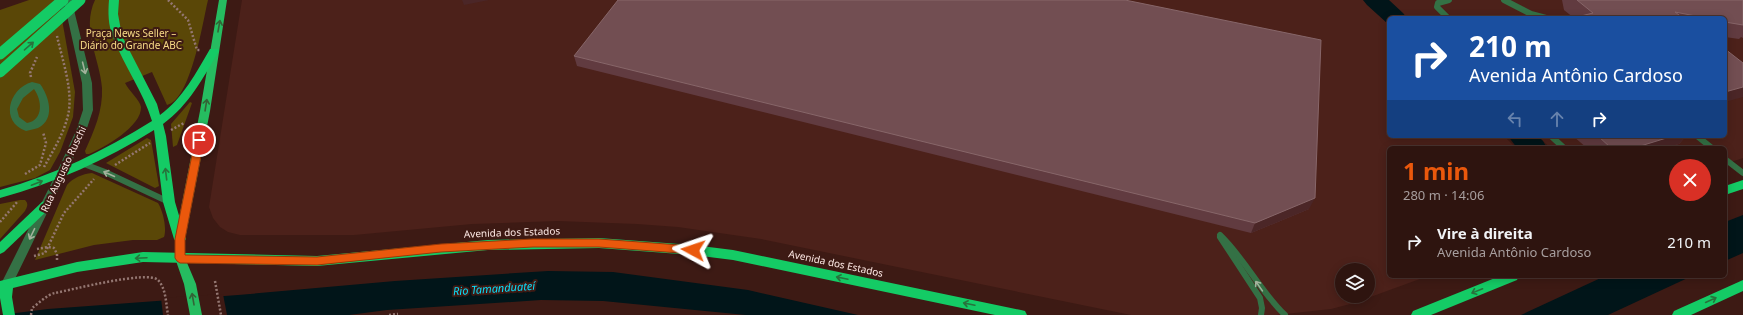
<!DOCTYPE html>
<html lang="pt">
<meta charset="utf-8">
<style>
:root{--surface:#2e140f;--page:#361d18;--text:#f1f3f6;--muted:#a79e9e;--line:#49332f;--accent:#ea580c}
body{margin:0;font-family:"Noto Sans",sans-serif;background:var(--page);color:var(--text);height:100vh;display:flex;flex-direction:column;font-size:15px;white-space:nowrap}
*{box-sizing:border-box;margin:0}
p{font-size:13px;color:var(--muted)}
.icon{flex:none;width:22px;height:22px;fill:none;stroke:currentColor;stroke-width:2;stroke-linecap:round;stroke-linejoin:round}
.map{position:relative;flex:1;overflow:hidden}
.panel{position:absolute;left:1387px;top:146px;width:340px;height:132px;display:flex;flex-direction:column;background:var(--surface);border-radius:6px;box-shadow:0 2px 10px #0003,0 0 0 1px var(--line)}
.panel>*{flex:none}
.top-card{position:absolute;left:1387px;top:16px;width:340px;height:122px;border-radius:6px;box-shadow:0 2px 10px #0003,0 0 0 1px var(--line);background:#1a4fa0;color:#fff;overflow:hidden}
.buttons{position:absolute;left:1335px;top:263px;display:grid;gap:8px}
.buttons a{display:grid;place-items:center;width:40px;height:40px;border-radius:50%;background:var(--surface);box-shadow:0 2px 10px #0003,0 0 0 1px var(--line);font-size:20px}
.pin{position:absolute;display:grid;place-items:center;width:34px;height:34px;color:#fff;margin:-17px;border:2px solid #fff;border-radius:50%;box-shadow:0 1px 4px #0007}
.me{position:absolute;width:44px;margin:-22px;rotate:275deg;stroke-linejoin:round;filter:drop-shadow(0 0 3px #0008)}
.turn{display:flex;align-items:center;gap:14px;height:84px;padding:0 16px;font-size:18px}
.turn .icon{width:52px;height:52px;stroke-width:2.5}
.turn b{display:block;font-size:28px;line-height:34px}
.lanes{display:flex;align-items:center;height:38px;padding:0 16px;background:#0003;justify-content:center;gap:20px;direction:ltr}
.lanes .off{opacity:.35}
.round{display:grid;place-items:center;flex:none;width:42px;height:42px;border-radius:21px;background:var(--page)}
.overview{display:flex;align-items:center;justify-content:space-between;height:68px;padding:0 16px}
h1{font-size:24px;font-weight:700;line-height:30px;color:var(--accent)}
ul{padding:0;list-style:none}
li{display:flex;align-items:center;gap:12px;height:56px;padding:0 16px}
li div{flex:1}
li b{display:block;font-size:15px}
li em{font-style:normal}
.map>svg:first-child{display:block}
.built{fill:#4c211a;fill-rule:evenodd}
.green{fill:#5a4707}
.water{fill:#011519}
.pier{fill:#3d1a14}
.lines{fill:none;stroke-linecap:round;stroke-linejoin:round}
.river{fill:#011519;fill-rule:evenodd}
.path{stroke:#947772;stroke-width:2.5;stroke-dasharray:2 2;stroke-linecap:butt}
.service{stroke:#347145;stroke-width:6}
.pedestrian{fill:#347145;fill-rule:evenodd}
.minor{fill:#347145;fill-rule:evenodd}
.primary{fill:#26bc60;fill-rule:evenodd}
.trunk{fill:#14cb65;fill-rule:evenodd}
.trunk-bridge{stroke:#14cb65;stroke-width:11}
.wall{fill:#613b40}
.shaded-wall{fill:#4b2627}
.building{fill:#724e52;stroke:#876669}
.oneway{stroke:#336336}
.oneway2{stroke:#28723c}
.oneway3{stroke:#a3b29c}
.route{fill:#ea580c;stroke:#983908}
.labels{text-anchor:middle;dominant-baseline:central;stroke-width:4;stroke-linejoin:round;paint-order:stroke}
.park-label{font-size:10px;fill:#f7da86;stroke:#3d1a14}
.street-label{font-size:10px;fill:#fde8e4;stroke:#3d1a14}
.water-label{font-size:11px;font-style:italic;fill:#09e1fd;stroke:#3d1a14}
</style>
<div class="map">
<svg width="1743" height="315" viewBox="0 0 1743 315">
<rect width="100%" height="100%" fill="#3d1a14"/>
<!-- built -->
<g class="built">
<path d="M242,0h1121l26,25v111h115l12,12h-127v128h39l-74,27 -23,6 -55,6h-145l-370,-76 -83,-12 -41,-3 -79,-3 -86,3 -118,11h-114l-12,-3 -8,-5 -7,-9 -4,-11zM1342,270h26v26h-26z"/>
<path d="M1387,0h356v158l-18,6v-16h-174l-14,-12h188v-118h-318z"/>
</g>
<!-- green -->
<g class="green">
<path d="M29,0h28l4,14 14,78 -2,25 -13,35 -10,18 -15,8 -35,9v-177z"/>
<path d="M95,0h113c-5,21 -17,100 -41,105l-15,-33 -27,11c4,8 15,17 16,24 1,19 -37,41 -52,47h-3l-1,-3c9,-20 18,-40 17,-63 -2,-29 -21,-58 -7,-88z"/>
<path d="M190,102l2,1 -15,42 -4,2 -2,-23z"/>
<path d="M147,138l4,2 8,46 -4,2 -49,-25z"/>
<path d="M92,173l66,30c5,8 9,25 6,34l-7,3h-24l-39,5 -59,15 32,-75c6,-7 15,-11 25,-12z"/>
<path d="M20,200h5c4,4 2,7 0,11l-25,28v-35z"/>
</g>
<!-- water -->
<g class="water">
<path d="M1743,215v38l-18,8v-39z"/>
<path d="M548,271l65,1 135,18 110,25h-112l-143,-14 -62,-1 -154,10 -38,5h-349l48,-6 190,-14 157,-14z"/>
<path d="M1605,276h87l-84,39h-87z"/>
</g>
<!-- pier -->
<path class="pier" d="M223,294l4,21h-64l-2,-17z"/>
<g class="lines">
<!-- river -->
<g class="river">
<path d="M1363,0h26l14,13 4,5h-18v6l-2,-1 -20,-18z"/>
<path d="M1508,136h30l5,5 4,7h-30z"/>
</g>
<!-- path -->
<g class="path">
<path d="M168,0l20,20 9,30h4"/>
<path d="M31,77l-1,-4 7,-16"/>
<path d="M171,130l13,-7"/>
<path d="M115,165l35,-22"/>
<path d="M44,167c10,-18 22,-37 25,-57 3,-24 -7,-51 -12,-74"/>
<path d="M25,174l15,-9 6,-22 -3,-11"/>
<path d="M0,222l18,-21"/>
<path d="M37,249l11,-2 6,1 3,6v7"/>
<path d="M34,256l11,-3 19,-40 30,-34"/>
<path d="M215,281l6,34"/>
<path d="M31,315l1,-7c6,-4 16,-14 23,-15 16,-3 93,-23 103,-13 8,8 8,24 10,35"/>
<path d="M389,315l9,-1"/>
</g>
<!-- service -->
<g class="service">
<path d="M1504,0l27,14 15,4"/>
<path d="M1448,18l-11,-11 1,-4 11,-3"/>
<path d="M1551,136l13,12"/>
<path d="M1697,136l15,12"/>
<path d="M1725,159l18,14"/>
<path d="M84,164l21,8 64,30"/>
<path d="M1220,235c25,24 40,56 65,80"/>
<path d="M1220,237l40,61 2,10 -1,7"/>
</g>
<!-- pedestrian -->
<path class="pedestrian" d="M32,82l8,2c9,12 16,35 -2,44 -3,1 -8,2 -12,3 -26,-9 -18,-42 6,-49zM34,89c8,11 10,31 -7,34l-8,-6 -2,-8 6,-11z"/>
<!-- minor -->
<path class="minor" d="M65,0h6l1,2 20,81 1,27 -7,21 -20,43 -55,113 -4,2 -4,-2 -2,-3 55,-110 20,-43 7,-21 -1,-27 -18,-81z"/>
<!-- primary -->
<path class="primary" d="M219,0h8l-17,111 -25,128v19l11,26 6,31h-12l-6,-31 -9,-26v-19l25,-128z"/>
<!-- trunk -->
<g class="trunk">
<path d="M109,0h10l-1,14 4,22 35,68 3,11c23,-17 36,-42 50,-66h8l1,2c-16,27 -30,54 -56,73l3,12 9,66 11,37 -2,3 -4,2 -4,-2 -2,-3 -11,-37 -9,-72c-48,30 -99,53 -154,68v-8c54,-15 104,-39 152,-69 -9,-30 -28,-55 -39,-84 -5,-12 -5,-25 -4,-37z"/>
<path d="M1743,180v9l-18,6v-9z"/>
<path d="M46,201l4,1 2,3 -2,3 -46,44 -4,2v-12l42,-40z"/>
<path d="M599,238l94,7 40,5 288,60 4,1 2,4h-32l-262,-55 -40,-5 -94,-7 -111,2 -171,16 -174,-4 -66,10 -64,16 -1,9 3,18h-12l-3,-17v-17l77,-19 66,-10 174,4 171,-16z"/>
<path d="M1500,276h19l-2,4 -86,35h-20l2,-4z"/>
<path d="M1743,280v11l-52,24h-19l2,-4z"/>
</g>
<!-- trunk-bridge -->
<g class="trunk-bridge">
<path d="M0,54l63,-54"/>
<path d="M0,72l80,-72"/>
</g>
</g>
<!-- wall -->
<g class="wall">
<path d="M1562,0h181v38l-2,-1 -2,2 -14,-2v-19h-152h1l-10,-8z"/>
<path d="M574,56l735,153 -58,24 -674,-167z"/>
<path d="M1573,136h113l-7,8 -15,4h-77z"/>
</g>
<!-- shaded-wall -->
<g class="shaded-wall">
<path d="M462,0h27l-25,5z"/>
<path d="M1743,87v10l-18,5v-10z"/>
<path d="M1673,136h13l-7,8 -15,4h-30z"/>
<path d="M1315,198l-6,11 -58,24 4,-10z"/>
</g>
<!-- building -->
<g class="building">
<path d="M618,0h507l196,40 -6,158 -60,25 -681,-167z"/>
<path d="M1577,0h166v25l-18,-3v-4h-19l-31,-6 8,6h-110l20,-5z"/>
<path d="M1725,49l18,14v24l-18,5z"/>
<path d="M1598,136h75l-39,12h-23z"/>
</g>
<!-- one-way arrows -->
<defs><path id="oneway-shaft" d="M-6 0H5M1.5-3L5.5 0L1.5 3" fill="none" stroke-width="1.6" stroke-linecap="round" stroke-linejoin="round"/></defs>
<g class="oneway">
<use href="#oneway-shaft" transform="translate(219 26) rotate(-80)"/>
<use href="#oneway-shaft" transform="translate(206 105) rotate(-81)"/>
<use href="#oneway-shaft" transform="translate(193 299) rotate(-100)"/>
</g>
<g class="oneway2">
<use href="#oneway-shaft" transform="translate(29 46) rotate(-41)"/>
<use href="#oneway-shaft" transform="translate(166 174) rotate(-97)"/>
<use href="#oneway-shaft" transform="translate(37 183) rotate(-21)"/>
<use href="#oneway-shaft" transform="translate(141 258) rotate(177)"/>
<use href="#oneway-shaft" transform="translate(842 278) rotate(-168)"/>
<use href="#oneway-shaft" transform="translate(1477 291) rotate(158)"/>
<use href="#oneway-shaft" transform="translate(1711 300) rotate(-25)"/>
<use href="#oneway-shaft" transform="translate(969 304) rotate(-168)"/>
</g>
<g class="oneway3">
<use href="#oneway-shaft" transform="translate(84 68) rotate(76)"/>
<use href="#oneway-shaft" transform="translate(109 174) rotate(-156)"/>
<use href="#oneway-shaft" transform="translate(32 234) rotate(116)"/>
<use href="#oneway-shaft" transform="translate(1259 286) rotate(-125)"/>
</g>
<!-- route -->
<path class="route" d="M199,136l5,4 -19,99v16l132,2 124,-13 92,-5h66l94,7 3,1 2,3 -2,3 -3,1 -94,-7h-66l-92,5 -124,13 -137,-2 -3,-2 -2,-3v-19l20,-99z"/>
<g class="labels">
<!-- park labels -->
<g class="park-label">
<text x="131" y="33">Praça News Seller –<tspan x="131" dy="12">Diário do Grande ABC</tspan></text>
</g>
<!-- street labels -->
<g class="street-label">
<text transform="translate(63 169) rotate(-65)">Rua Augusto Ruschi</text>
<text transform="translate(512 232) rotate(-2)">Avenida dos Estados</text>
<text transform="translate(836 263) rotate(12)">Avenida dos Estados</text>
</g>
<!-- water labels -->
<g class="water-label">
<text transform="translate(494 288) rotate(-4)">Rio Tamanduateí</text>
</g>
</g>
</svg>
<div class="buttons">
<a><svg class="icon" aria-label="layers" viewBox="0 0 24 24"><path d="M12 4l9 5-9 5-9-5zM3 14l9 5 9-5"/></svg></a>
</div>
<div class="pin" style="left:199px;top:140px;background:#d93025"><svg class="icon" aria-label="arrive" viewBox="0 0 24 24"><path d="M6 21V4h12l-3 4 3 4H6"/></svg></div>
<svg class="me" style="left:693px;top:250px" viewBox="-20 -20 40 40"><path d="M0-17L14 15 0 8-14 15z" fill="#ea580c" stroke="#fff" stroke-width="4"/></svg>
<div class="top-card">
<div class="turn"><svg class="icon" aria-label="right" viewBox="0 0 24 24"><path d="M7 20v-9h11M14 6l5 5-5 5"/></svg><div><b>210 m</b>Avenida Antônio Cardoso</div></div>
<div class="lanes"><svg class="icon off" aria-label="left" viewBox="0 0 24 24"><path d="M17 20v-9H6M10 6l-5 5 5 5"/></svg><svg class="icon off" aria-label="ahead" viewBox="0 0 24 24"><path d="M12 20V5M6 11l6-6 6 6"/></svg><svg class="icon" aria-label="right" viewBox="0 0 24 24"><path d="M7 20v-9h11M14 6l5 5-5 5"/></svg></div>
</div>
<section class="panel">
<div class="overview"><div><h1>1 min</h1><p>280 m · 14:06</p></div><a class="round" style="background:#d93025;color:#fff"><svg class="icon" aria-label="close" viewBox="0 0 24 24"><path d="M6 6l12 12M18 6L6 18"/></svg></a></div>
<ul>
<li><svg class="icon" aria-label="right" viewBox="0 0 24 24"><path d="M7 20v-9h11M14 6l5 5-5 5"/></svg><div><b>Vire à direita</b><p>Avenida Antônio Cardoso</p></div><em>210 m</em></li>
</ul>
</section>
</div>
